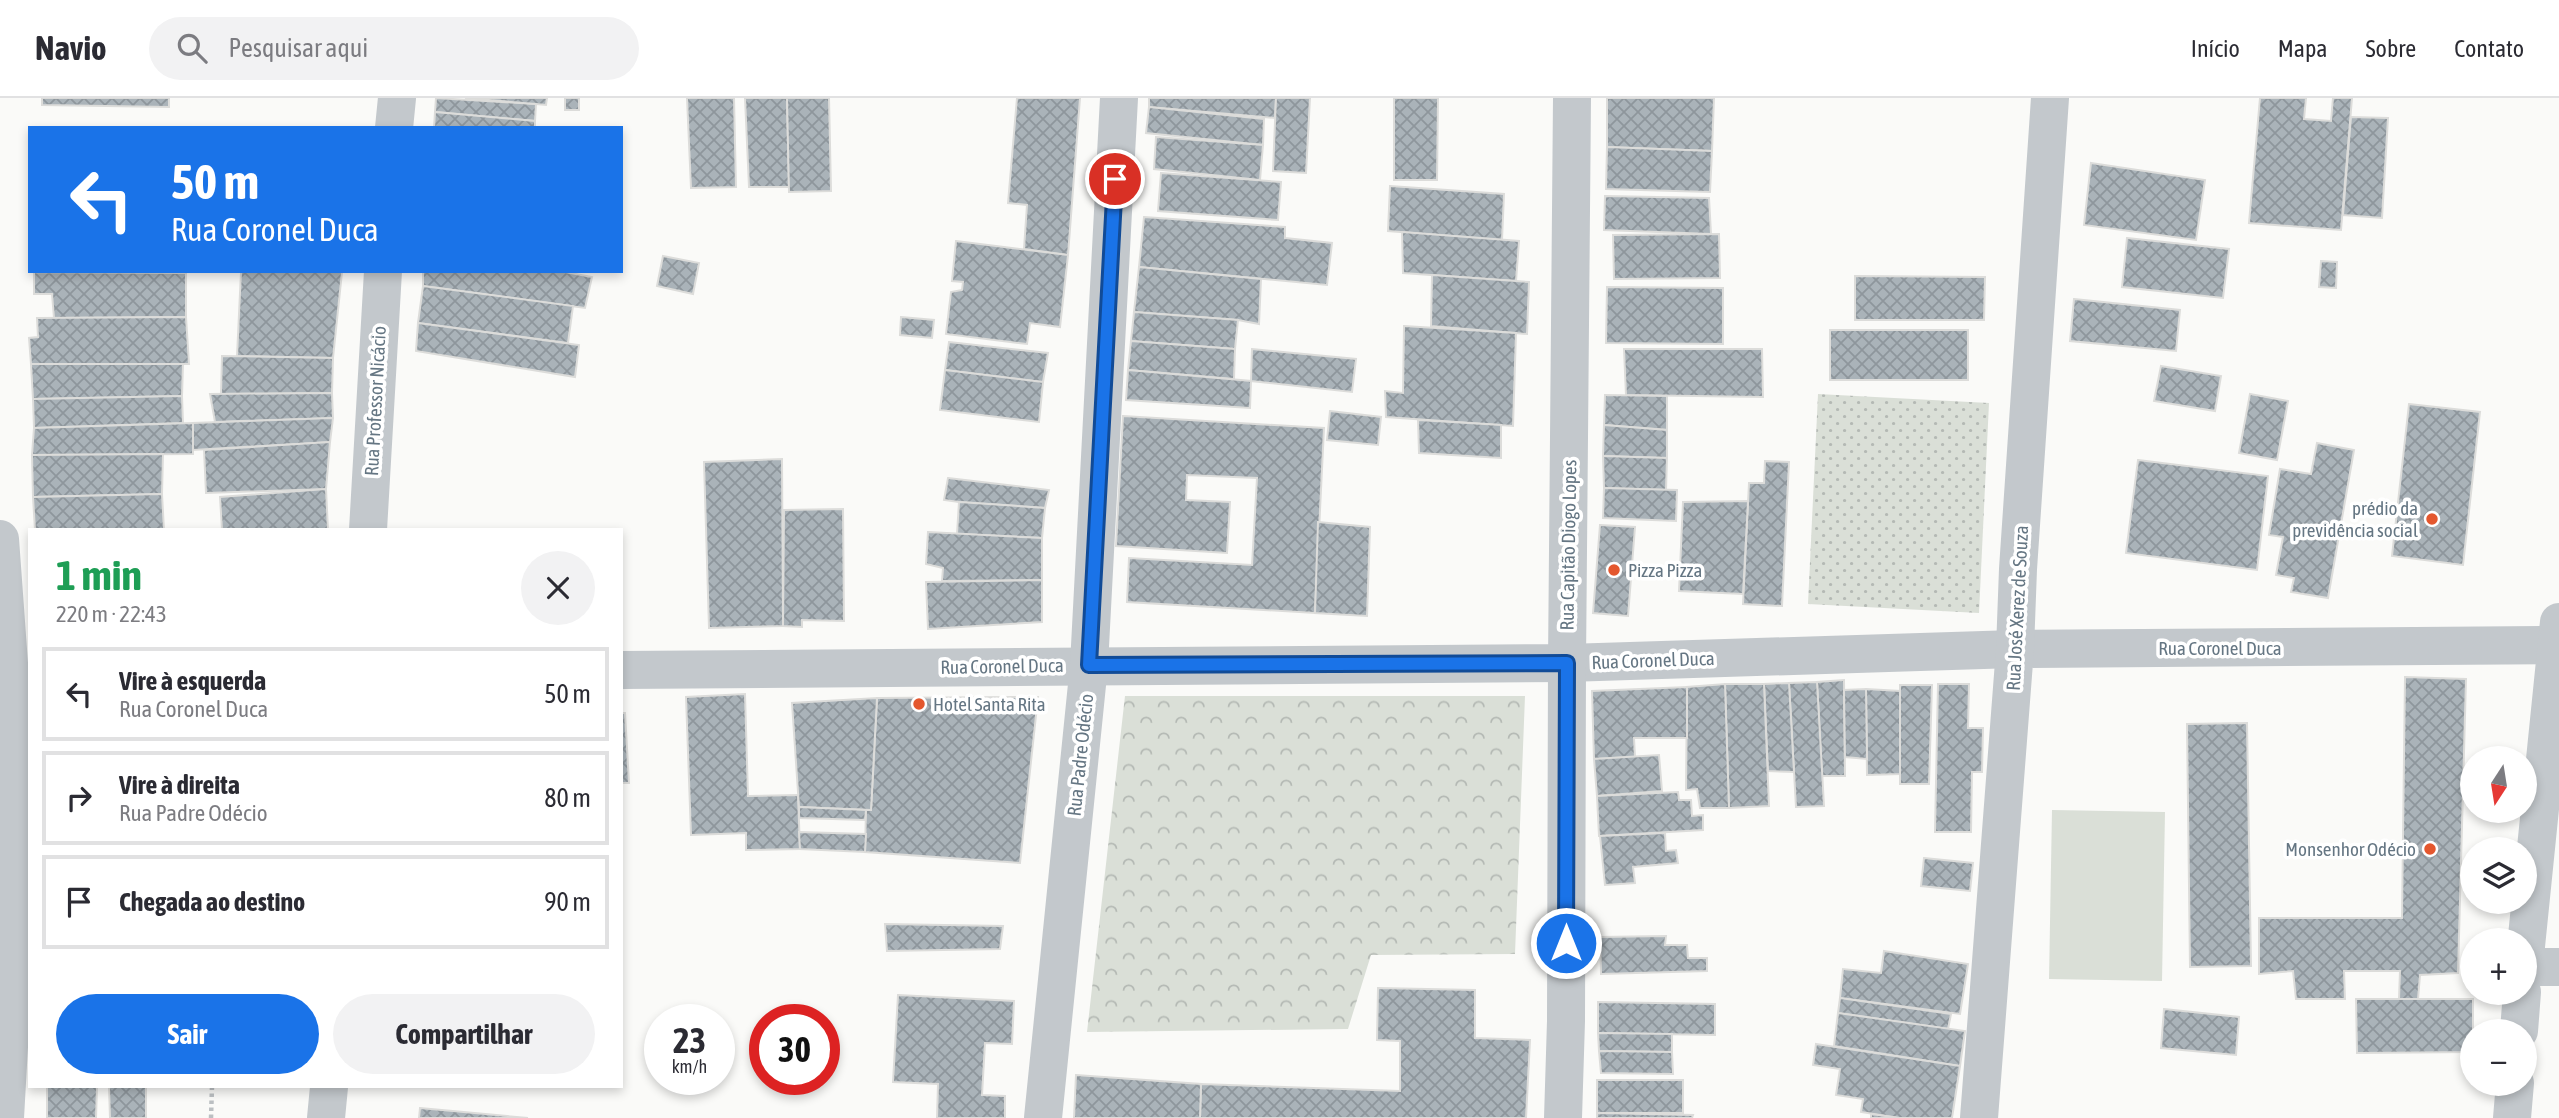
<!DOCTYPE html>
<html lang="pt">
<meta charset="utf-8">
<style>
:root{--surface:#fff;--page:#f2f2f3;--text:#2b2b33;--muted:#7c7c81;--line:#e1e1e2;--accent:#1a73e8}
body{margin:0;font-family:"Asap Condensed",sans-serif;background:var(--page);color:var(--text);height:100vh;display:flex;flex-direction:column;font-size:26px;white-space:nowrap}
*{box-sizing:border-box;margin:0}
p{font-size:23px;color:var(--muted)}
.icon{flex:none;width:38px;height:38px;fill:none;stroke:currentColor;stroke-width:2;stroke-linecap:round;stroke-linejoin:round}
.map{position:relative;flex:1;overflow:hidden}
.sheet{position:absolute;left:28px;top:430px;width:595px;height:560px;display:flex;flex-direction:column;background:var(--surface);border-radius:0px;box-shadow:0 4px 10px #0003}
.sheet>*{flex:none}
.guide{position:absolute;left:28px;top:28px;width:595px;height:147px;border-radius:0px;box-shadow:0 4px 10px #0003;background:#1a73e8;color:#fff;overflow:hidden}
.needle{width:46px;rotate:192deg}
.fabs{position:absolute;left:2460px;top:648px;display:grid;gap:14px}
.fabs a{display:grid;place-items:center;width:77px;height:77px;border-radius:50%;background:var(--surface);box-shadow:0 4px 10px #0003;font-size:35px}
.speed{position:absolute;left:644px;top:906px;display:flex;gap:14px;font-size:35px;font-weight:700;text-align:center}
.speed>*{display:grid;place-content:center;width:91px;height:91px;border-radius:50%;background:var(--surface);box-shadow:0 4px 10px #0003;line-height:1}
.speed small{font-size:18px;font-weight:400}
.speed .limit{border:10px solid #d22;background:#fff;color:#111}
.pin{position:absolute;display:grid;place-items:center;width:60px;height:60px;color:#fff;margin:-30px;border:4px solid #fff;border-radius:50%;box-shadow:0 2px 7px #0007}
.me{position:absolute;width:77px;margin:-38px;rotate:0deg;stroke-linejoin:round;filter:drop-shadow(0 0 5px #0008)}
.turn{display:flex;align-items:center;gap:24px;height:147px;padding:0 28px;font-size:32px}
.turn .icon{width:91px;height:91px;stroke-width:2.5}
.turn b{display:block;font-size:49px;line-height:60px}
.round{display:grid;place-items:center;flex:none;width:74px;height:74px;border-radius:37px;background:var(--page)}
.headline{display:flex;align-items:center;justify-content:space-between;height:119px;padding:0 28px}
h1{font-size:42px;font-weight:700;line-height:52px;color:#1e9e55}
.primary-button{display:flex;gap:14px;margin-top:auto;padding:14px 28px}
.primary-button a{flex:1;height:80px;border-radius:42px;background:var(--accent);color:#fff;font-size:28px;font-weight:700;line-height:80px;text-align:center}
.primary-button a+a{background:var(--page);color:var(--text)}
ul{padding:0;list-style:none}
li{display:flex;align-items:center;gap:21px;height:94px;margin:0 14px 10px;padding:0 14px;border:4px solid var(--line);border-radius:0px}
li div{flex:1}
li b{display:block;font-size:26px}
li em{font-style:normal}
header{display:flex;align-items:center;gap:42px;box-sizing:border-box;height:98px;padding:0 35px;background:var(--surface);border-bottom:2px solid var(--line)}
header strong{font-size:33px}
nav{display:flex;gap:38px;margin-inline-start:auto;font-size:24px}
.search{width:490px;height:63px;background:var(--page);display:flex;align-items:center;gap:18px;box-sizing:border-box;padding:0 24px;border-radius:38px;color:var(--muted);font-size:26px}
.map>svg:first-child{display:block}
.grass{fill:url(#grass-dots)}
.forest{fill:url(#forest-crowns)}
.pitch{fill:#dadfd7}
.building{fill:url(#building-cross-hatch);stroke:#dcdcda;stroke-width:2}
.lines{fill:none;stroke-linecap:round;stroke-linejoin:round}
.path{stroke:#bbbfc2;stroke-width:4.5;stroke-dasharray:3.5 3.5;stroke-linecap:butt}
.minor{stroke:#c3c8cc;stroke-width:38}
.route-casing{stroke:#114b97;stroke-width:18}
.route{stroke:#1a73e8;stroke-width:12}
.poi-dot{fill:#e4572e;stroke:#fff;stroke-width:2.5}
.labels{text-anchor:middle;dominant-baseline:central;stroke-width:7;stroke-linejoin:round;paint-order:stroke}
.street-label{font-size:19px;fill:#657683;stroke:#fff}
.poi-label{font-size:19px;fill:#657683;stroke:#fff;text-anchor:end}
</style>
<header>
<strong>Navio</strong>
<div class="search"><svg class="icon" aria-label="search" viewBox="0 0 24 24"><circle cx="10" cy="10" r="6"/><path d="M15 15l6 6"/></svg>Pesquisar aqui</div>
<nav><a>Início</a><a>Mapa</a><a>Sobre</a><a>Contato</a></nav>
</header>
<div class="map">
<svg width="2559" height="1020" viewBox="0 0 2559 1020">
<defs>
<pattern id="grass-dots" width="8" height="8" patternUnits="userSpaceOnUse" patternTransform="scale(1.75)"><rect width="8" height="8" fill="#dadfd7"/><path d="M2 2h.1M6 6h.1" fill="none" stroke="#b4b9b4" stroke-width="1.8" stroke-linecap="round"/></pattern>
<pattern id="forest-crowns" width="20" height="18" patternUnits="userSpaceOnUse" patternTransform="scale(1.75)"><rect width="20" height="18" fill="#dadfd7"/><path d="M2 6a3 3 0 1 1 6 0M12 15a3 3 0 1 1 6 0" fill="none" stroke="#b4b9b4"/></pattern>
<pattern id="building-cross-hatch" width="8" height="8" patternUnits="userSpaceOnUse" patternTransform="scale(1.75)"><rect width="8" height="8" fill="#aab3b9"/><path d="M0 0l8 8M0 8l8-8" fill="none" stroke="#8e969c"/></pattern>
</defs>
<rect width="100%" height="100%" fill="#fafaf8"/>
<!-- grass -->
<path class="grass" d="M1818,296l171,9 -10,210 -171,-9z"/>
<!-- forest -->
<path class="forest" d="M1125,598h400l-10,258 -144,1 -23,74 -261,3z"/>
<!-- pitch -->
<path class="pitch" d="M2052,712l113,2 -3,169 -113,-2z"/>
<!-- building -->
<g class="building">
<path d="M42,0h127v9l-127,-2z"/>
<path d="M436,0l100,6 -1,17 -100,-9z"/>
<path d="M465,0h82l-1,7 -10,-1z"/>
<rect x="565" y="0" width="14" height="12"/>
<path d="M687,0h47l2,89 -45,1z"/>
<path d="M745,0h42l2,89h-40z"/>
<path d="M787,0h42l2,93 -42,1z"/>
<path d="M1017,0h63l-12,157 -44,-6 3,-44 -19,-2z"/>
<path d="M1149,0h127l-1,20 -126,-11z"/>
<path d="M1276,0h34l-4,75 -33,-2z"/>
<path d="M1394,0h44l-1,82h-43z"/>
<path d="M1607,0h107l-2,53 -105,-4z"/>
<path d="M2260,0h46l-2,21 27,2 2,-23h19l-11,132 -92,-7z"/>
<path d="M1149,9l115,12 -1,26 -117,-12z"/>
<path d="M435,14l100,9v7h-101z"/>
<path d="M2351,19l37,1 -6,100 -39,-3z"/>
<path d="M1156,39l107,8 -3,35 -106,-11z"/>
<path d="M1607,49l105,4 -2,41 -104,-3z"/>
<path d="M2091,65l114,17 -9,60 -112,-15z"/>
<path d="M1161,75l120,9 -3,38 -120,-9z"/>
<path d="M1390,88l114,8 -2,46 -114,-9z"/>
<path d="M1605,98l104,2 2,36 -107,-4z"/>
<path d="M1144,119l141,10v11l47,5 -5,42 -188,-18z"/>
<path d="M1402,134l117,9 -3,40 -113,-8z"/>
<path d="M1719,136l1,44 -106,1 -1,-44z"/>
<path d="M2127,140l102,11 -6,49 -101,-11z"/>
<path d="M956,143l112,14 -8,72 -30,-4 -3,21 -81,-10 5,-42 11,-2 1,-8 -11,-1z"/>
<path d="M663,158l36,7 -6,31 -36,-8z"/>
<path d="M2321,163l16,1 -1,26 -17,-1z"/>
<path d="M1139,169l122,12 -2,45 -21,-4 -104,-8z"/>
<path d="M34,173h152v2z"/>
<path d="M423,173h137l32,6 -7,31 -162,-22z"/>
<path d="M34,174l152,1v44l-132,1 -2,-24h-18z"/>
<path d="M241,174h101l-9,86 -96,-2z"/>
<path d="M1432,177l97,7 -2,52 -96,-8z"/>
<path d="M1855,178l130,1 -1,43h-129z"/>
<path d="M423,188l150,20 -5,37 -150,-20z"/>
<path d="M1607,189l116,1v56l-117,-1z"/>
<path d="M2074,201l106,11 -4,41 -106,-10z"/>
<path d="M1134,214l104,8 -3,29 -104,-8z"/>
<path d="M186,219l3,47h-158l-2,-26 9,-1 -1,-19z"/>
<path d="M901,219l33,3 -2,18 -32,-3z"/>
<path d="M418,225l161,22 -4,32 -159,-26z"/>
<path d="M1404,228l112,7 -3,93 -127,-9 -1,-26 18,2z"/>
<rect x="1830" y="232" width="138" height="50"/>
<path d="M1131,243l104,8 -1,30 -106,-9z"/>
<path d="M949,244l99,11 -5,29 -98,-12z"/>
<path d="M1252,251l104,10 -4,33 -101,-11z"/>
<path d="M1624,251h138l1,48 -137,-2z"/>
<path d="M222,258l111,2 -1,35 -111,1z"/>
<path d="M31,266h152l-1,32 -149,3z"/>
<path d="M2161,268l60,10 -6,35 -61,-10z"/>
<path d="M945,272l98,12 -4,40 -99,-12z"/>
<path d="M1128,272l123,11 -1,27 -124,-8z"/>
<path d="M332,295l1,25 -118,4 -5,-28z"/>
<path d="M2250,296l38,7 -11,59 -38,-7z"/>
<path d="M1605,297l62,1v34l-63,-5z"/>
<path d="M182,298l1,27 -149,5 -1,-29z"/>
<path d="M2409,306l71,8 -17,153 -71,-9z"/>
<path d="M1330,313l51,6 -3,28 -51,-5z"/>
<path d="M1123,318l201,12 -9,185 -188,-11 2,-44 123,7 5,-87 -70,-3 -1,25 44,2 -3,51 -111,-7z"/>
<path d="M333,320l-3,24 -137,8v-27z"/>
<path d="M1418,322l83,5v33l-82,-5z"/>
<path d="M193,325v31l-161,1 2,-27z"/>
<path d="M1604,327l63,5v28l-64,-2z"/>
<path d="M330,344l-4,47 -120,4 -2,-43z"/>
<path d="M2317,345l37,7 -26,148 -37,-6 3,-14 -18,-3 7,-38 -14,-2 11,-66 31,5z"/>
<path d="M163,356l-1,40 -129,3 -1,-42z"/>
<path d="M1603,358l64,2 -1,32 -62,-2z"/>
<path d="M782,361l1,167 -74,2 -5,-166z"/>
<path d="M2138,362l130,16 -11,94 -131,-17z"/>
<path d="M1765,363l24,1 -7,144 -39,-2 6,-121h15z"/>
<path d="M948,380l101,12 -4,18 -86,-6 -15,-2z"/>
<path d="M1604,390l73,2 -1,31 -73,-3z"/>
<path d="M326,391l2,41h-106l-2,-33z"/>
<path d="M162,396l2,36h-129l-2,-33z"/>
<path d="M1748,403l-5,93 -64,-3 4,-89z"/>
<path d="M959,404l86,6 -3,30 -85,-4z"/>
<path d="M843,411l1,112 -42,-1v7l-19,-1 1,-116z"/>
<path d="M1318,424l52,5 -3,89 -52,-3z"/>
<path d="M1600,427l35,2 -7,89 -35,-3z"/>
<path d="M928,434l114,6v42l-100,1 1,-13 -17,-4z"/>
<path d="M1042,482v42l-114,7 -2,-47z"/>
<path d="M2405,579l61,2 -8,294 -38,2 -2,24h-19l1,-28h-56l1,28h-49l-3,-28 -34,3v-56h143z"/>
<path d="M1844,582l1,96h-23l-5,-94z"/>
<path d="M1817,584l7,124 -28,1 -7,-124z"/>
<path d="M1789,585l5,89 -26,-1 -4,-87z"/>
<path d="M1725,586h39l5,122 -40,2z"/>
<path d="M1725,586l4,124h-29l-3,-19 -11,1 1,-103z"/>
<path d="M1938,586h31l-1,44h15l-1,44h-10l-1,60h-36z"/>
<path d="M1900,587h32l-3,99h-29z"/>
<path d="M1687,589v51h-53l1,19 -41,2 -2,-68z"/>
<path d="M1866,591l34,2v83l-33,1z"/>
<path d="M1866,591l1,70 -22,-2 -1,-67z"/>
<path d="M745,596l3,102 50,-1 2,54 -54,1v-17l-55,2 -5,-138z"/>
<path d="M1038,599l-18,166 -155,-11 1,-42h5l6,-112z"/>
<path d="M877,600l-6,112 -72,-3 -7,-104z"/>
<path d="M621,615h4l4,70h-8z"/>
<path d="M2247,625l4,243 -61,1 -3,-243z"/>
<path d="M1659,657l3,36 -65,5 -3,-37z"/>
<path d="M1678,694l1,8h12l1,16 11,-1v15l-104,6 -2,-40z"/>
<path d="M799,709l67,3 -1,10 -66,-2z"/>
<path d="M799,734l67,2 -1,18 -65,-3z"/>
<path d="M1665,735l1,18 10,-1 2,13 -45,4 2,16 -30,2 -5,-49z"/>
<path d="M1924,760l49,5 -3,28 -49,-5z"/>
<path d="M885,826l118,2 -3,23 -113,2z"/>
<path d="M1666,838l-1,9h22l1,13h19v13l-106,3 -1,-37z"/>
<path d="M1884,853l84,13 -8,50 -120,-16 3,-29 38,4z"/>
<path d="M1378,890l97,2v48l55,2 -4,78h-326l1,-34 199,7v-50l-23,-1z"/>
<path d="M898,897l116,6 -2,43 -27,-1 -3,52 23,1v22h-68l1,-34 -45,-2z"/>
<path d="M1840,900l111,16 -3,15 -110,-16z"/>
<path d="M2356,901h117v53l-116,1z"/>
<path d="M1598,904l117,2v31l-117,-2z"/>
<path d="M2164,911l75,8 -3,38 -75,-7z"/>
<path d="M1838,915l127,18 -5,35 -126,-20z"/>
<path d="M1598,935l74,1v18l-73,-1z"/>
<path d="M1816,946l144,22 -8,52h-53l-38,-6 2,-13 -27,-4 4,-26 -27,-4z"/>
<path d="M1599,953l73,1 1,22 -72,-1z"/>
<path d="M1076,977l125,9 -1,34h-126z"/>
<rect x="1597" y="982" width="86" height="33"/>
<path d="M47,989h50l-1,31h-49z"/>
<path d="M109,989h37v31h-36z"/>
<path d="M420,1010l108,10h-109z"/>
<path d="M1597,1015l96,2 -1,3h-95z"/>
<path d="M1871,1016l28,4h-28z"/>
</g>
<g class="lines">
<!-- path -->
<path class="path" d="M211,1020l1,-31"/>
<!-- minor -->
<g class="minor">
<path d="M394,30l3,-30"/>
<path d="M368,432l15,-259"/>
<path d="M0,441l10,138 1,334 -6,107"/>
<path d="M621,572l946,-7 448,-14 544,-4"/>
<path d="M2525,858l34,-334"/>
<path d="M2525,869h34"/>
<path d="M2519,933l3,-39"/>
<path d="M326,1020l3,-31"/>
<path d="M1043,1020l46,-453 30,-567"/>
<path d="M1563,1020l3,-97 1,-358 5,-565"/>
<path d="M1979,1020l36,-469 3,-80 32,-471"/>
<path d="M2512,1020l3,-35"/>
</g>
</g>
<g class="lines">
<!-- route casing -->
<g class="route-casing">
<path id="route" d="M1115,81l-26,486 478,-2 -1,280"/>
</g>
<!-- route -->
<use href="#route" class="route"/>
</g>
<!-- markers -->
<g class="poi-dot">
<circle cx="2432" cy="421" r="7"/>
<circle cx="1614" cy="472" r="7"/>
<circle cx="919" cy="606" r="7"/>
<circle cx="2430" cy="751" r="7"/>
</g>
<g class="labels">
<!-- street labels -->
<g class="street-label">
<text transform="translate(375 303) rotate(-87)">Rua Professor Nicácio</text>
<text transform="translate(1568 447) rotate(-89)">Rua Capitão Diogo Lopes</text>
<text transform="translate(2017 510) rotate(-87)">Rua José Xerez de Souza</text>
<text x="2220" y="550">Rua Coronel Duca</text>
<text transform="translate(1653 562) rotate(-2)">Rua Coronel Duca</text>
<text transform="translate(1002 568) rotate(-1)">Rua Coronel Duca</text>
<text transform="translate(1080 657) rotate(-84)">Rua Padre Odécio</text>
</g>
<!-- poi labels -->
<g class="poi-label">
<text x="2418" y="410">prédio da<tspan x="2418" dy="22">previdência social</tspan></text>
<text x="1628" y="472" text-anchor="start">Pizza Pizza</text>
<text x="933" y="606" text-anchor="start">Hotel Santa Rita</text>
<text x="2416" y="751">Monsenhor Odécio</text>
</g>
</g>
</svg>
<div class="fabs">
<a><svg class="needle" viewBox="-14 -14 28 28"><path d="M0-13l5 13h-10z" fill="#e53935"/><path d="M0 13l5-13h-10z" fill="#7c7c81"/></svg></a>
<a><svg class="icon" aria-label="layers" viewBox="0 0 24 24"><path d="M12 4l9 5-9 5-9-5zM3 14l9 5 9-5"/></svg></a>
<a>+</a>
<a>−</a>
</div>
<div class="speed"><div>23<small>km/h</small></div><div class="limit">30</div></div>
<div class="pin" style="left:1115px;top:81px;background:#d93025"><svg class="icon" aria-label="arrive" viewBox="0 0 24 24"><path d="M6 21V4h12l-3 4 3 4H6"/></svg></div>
<svg class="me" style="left:1566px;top:845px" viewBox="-20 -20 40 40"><circle r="17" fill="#1a73e8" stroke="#fff" stroke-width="3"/><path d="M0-11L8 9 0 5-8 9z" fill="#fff"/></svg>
<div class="guide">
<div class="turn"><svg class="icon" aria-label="left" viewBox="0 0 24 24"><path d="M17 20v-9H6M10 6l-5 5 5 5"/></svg><div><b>50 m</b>Rua Coronel Duca</div></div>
</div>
<section class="sheet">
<div class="headline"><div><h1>1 min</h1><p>220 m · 22:43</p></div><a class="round"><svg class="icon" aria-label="close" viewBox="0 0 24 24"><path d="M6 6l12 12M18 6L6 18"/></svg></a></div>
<ul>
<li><svg class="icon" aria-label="left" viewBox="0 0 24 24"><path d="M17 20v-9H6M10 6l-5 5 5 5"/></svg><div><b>Vire à esquerda</b><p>Rua Coronel Duca</p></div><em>50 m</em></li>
<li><svg class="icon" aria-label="right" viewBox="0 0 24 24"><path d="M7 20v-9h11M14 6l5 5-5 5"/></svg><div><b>Vire à direita</b><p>Rua Padre Odécio</p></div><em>80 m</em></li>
<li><svg class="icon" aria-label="arrive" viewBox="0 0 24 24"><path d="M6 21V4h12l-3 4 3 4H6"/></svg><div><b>Chegada ao destino</b></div><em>90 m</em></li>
</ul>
<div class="primary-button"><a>Sair</a><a>Compartilhar</a></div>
</section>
</div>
